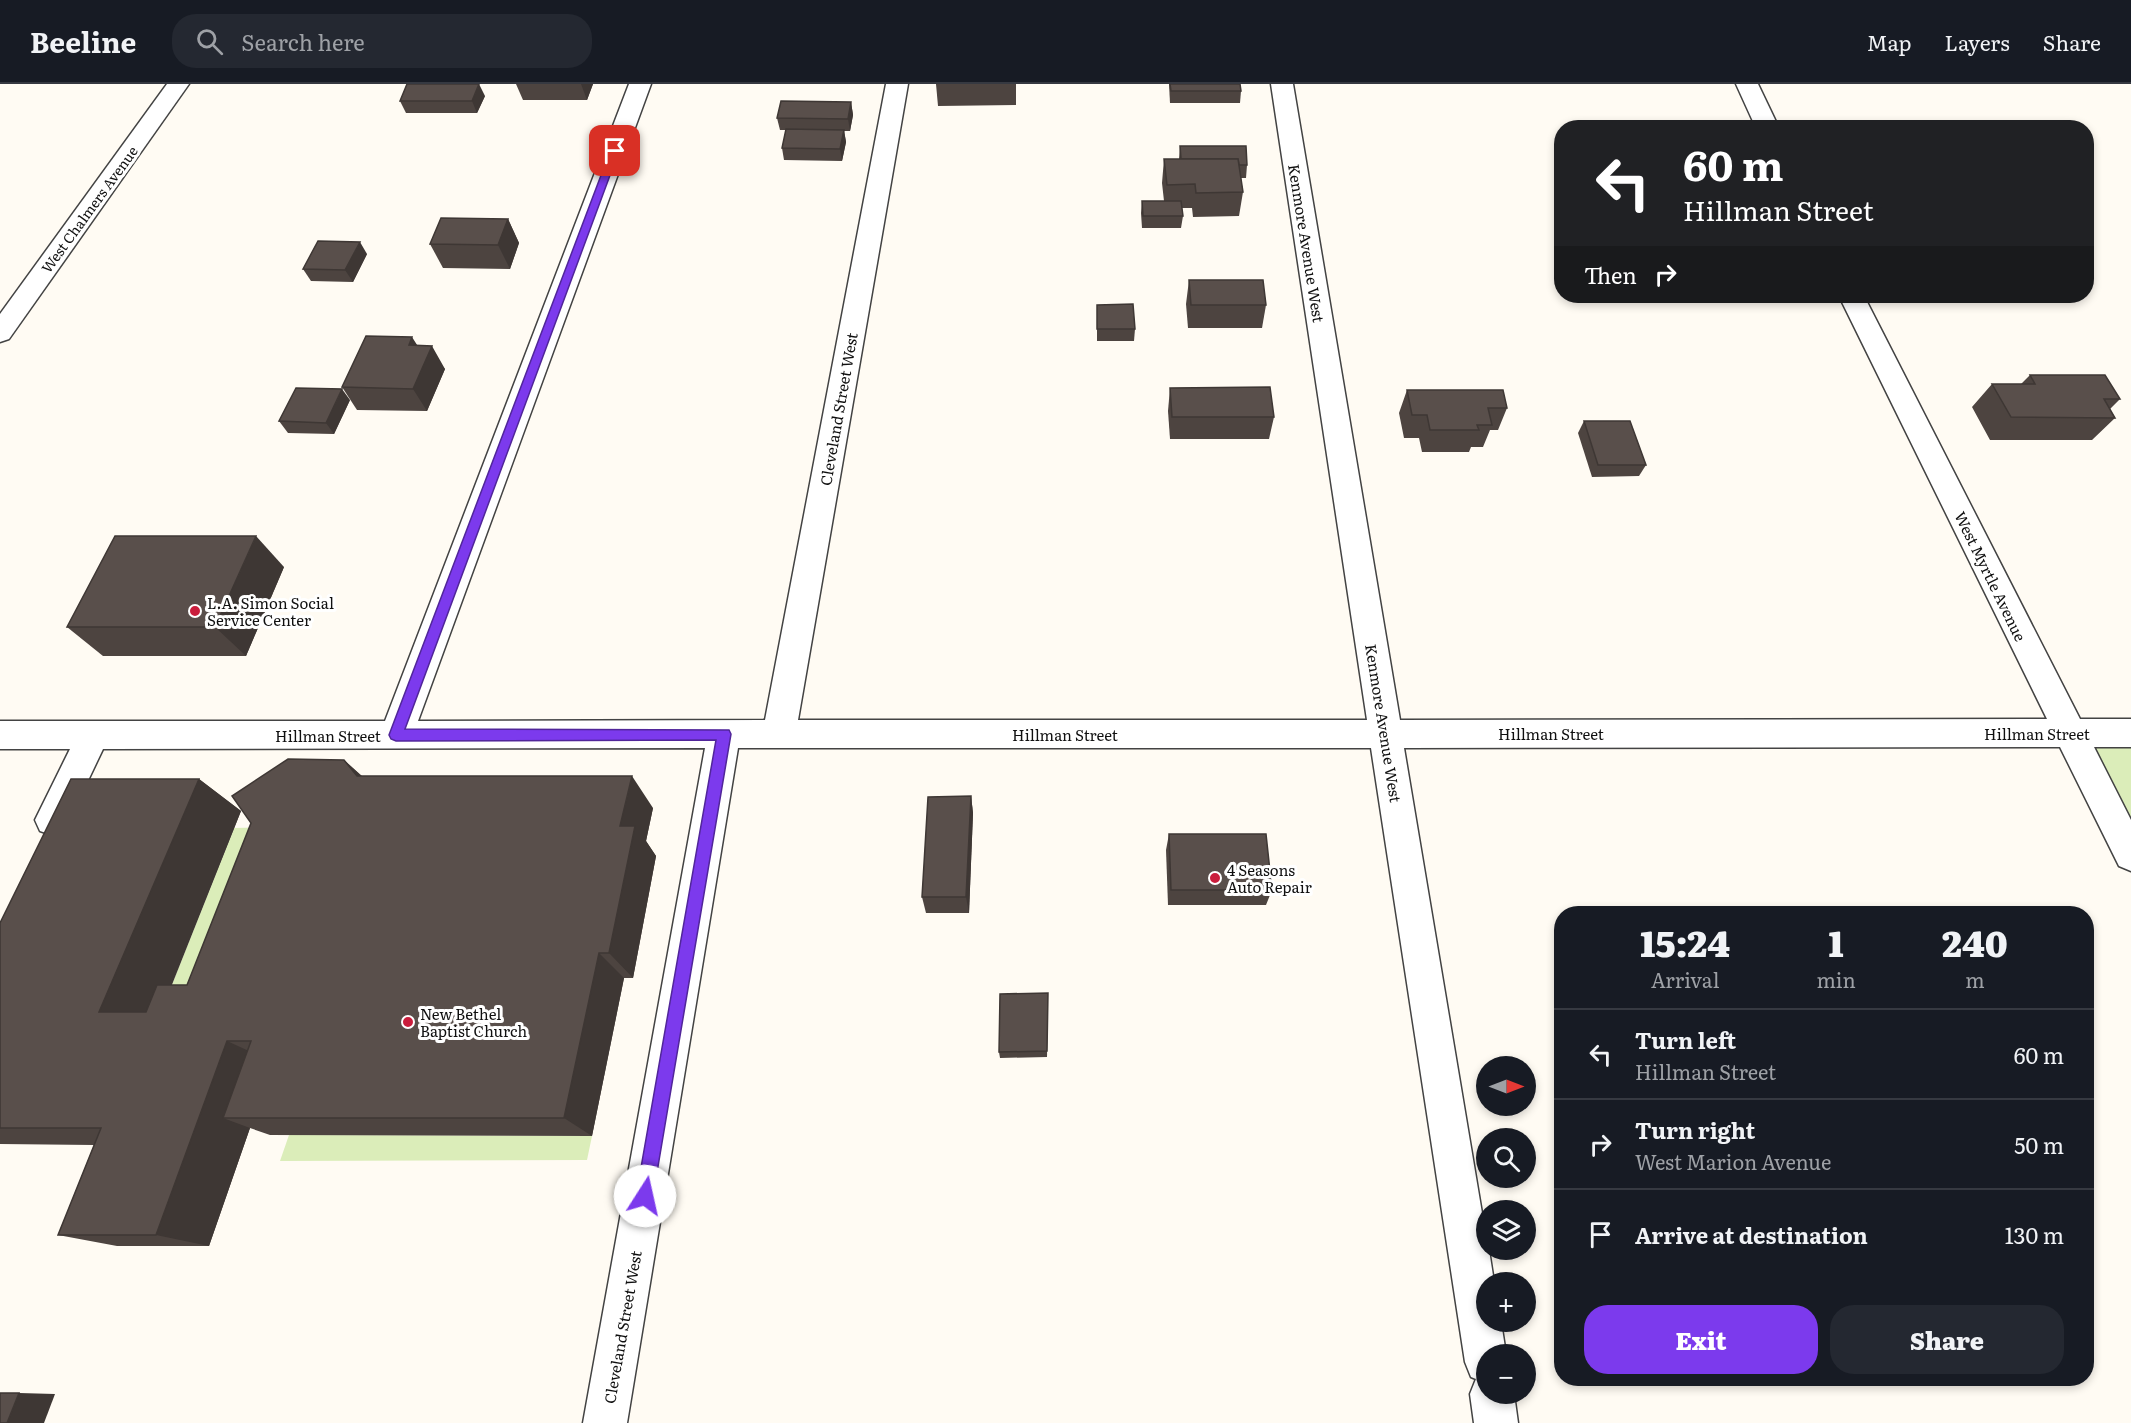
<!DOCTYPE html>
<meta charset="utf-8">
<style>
:root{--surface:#171b24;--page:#242831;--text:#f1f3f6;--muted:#9ea1a6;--line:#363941;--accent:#7c3aed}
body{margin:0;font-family:Literata,serif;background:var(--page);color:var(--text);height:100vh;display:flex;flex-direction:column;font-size:22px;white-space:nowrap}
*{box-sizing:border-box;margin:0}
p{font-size:20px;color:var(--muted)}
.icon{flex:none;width:33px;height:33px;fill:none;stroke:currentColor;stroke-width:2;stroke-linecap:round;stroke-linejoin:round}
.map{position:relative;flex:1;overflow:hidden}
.side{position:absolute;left:1554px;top:822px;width:540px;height:480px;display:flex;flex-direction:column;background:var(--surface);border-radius:24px;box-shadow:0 3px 9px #0003}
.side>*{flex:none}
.hud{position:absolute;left:1554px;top:36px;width:540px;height:183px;border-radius:24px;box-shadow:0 3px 9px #0003;background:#202124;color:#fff;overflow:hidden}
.needle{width:39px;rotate:90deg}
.fabs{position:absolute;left:1476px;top:972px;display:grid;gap:12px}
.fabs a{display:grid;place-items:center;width:60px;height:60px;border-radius:50%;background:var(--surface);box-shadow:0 3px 9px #0003;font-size:30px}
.pin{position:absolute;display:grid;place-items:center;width:51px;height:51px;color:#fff;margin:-26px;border-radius:12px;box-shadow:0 3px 9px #0006}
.me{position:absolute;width:66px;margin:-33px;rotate:10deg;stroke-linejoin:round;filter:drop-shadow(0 0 4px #0008)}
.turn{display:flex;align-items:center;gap:21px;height:126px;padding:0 30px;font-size:27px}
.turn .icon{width:78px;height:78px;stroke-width:2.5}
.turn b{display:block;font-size:42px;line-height:51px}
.then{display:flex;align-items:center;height:57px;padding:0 30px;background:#0003;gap:12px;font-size:22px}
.eta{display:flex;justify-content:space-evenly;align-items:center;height:102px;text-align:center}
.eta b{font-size:36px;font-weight:800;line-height:42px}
.button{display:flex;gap:12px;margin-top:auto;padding:12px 30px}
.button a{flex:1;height:69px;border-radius:24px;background:var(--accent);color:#fff;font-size:24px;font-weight:800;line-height:69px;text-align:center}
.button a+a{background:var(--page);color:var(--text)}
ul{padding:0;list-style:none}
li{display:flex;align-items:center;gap:18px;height:90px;padding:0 30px;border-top:2px solid var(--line)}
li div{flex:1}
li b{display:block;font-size:22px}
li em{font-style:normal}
header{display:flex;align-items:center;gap:36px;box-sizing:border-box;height:84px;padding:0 30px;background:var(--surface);border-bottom:2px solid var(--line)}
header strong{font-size:28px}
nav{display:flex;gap:33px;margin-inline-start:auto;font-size:21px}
.search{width:420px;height:54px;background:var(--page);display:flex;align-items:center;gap:15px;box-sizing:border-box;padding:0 21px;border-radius:24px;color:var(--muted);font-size:22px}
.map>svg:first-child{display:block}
.green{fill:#dbedb9}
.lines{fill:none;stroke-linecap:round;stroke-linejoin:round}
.minor-casing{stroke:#434343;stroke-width:3}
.minor{fill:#fff;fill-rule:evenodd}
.wall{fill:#4d4440}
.shaded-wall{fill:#3e3734}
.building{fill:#594f4b;stroke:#3e3734;stroke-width:1.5}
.route{fill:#7c3aed;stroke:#51269a;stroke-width:1.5}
.poi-dot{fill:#ca1d3c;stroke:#fff;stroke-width:2}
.labels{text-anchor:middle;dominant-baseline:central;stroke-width:6;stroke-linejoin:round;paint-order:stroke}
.far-street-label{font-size:14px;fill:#101010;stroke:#fff}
.street-label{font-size:15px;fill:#101010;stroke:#fff}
.poi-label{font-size:15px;fill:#101010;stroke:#fff;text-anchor:start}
</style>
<header>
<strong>Beeline</strong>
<div class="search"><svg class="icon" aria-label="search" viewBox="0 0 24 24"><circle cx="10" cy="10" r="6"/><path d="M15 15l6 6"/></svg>Search here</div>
<nav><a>Map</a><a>Layers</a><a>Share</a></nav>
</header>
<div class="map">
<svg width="2131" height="1339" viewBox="0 0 2131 1339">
<rect width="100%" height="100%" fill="#fffbf3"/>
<!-- green -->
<g class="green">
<path d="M2069,649h62v122z"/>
<path d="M272,743l20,26 -140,182 82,-207z"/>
<path d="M289,1051l303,1 -5,24 -307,1z"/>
</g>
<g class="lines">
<!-- minor casing -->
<g class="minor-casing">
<g id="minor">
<path d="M167,0h22l-180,255 -9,3v-28z"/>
<path d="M629,0h22l-233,637 347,-1 121,-636h22l-110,636h569l-96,-636h22l107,636 647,-1 -208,-423h25l216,423h51v28h-37l37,73v51l-12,-5 -59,-119 -656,1 82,489v13h3l5,32h-8v40h15l5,32h-20v40h28l4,29h-44l-4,-29 6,-15 -5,-2 -6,-15 -94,-614h-633l-111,675h-44l122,-675 -602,1 -39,82 -12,4 -12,-4 -5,-11 35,-71h-70v-28h385z"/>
<path d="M1736,0h22l21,44h-23z"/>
</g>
</g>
<!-- minor -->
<use href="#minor" class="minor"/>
</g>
<!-- wall -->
<g class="wall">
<path d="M516,0h77l-6,16h-64z"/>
<path d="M936,0h80v21l-78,1z"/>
<path d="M1169,0h71l1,7 -1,12h-70z"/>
<path d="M485,12l-8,17h-71l-6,-12z"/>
<path d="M851,18l2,13 -3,16h-6l2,11 -4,19 -58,-1 -2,-12 4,-18h-6l-3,-12z"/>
<path d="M1180,62l67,19 -1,13h-5l2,14 -4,24 -46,1 -1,-9h-10l1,8 -2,12h-39l-1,-15 1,-12h22l-2,-18 2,-24h15z"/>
<path d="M508,135l11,24 -9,26 -67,-1 -13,-24z"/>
<path d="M367,170l-14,28 -42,-1 -8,-12z"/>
<path d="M1189,196l77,25 -4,23h-74l-2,-24z"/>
<path d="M1097,221l38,24 -1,12h-37z"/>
<path d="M418,261l27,24 -18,42 -70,-1 -15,-23z"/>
<path d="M2030,291l90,24 -10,10 5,9 -23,22h-102l-18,-33 20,-23h29z"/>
<path d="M1170,304l104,29 -5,22h-99l-2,-28z"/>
<path d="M1407,306l100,18 -9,22h-8l-7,17h-12l-2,5h-47l-3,-14h-15l-5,-25z"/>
<path d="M350,316l-16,34 -46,-1 -9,-12z"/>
<path d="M1584,337l62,44 -7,11 -47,1 -14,-44z"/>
<path d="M284,483l-38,89h-143l-36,-29z"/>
<path d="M344,676l18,16 291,32 -7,33 10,15 -23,122h-9l-32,158 -322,-1 -20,-7 -41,118h-92l-59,-11 36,-90 -94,-1v-221l199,-144 42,32 -70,174h16z"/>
<path d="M971,712l2,17 -4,100h-43l-4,-16z"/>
<path d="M1169,750l103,56 -6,15h-98l-2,-55z"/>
<path d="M1048,909l-1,64 -47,1 -1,-6z"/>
</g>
<!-- shaded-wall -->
<g class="shaded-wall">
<path d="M479,0l6,12 -8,17 -5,-12z"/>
<path d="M581,0h12l-6,16z"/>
<path d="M851,18l2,13 -3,16 -2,-12z"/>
<path d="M844,46l2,12 -4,19 -2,-12z"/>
<path d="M508,135l11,24 -9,26 -12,-24z"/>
<path d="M360,158l7,12 -14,28 -8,-12z"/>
<path d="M412,253l14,22 6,-13 13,23 -18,42 -14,-22 -4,-44z"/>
<path d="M342,305l8,11 -16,34 -8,-11z"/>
<path d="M256,452l28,31 -38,89 -31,-29z"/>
<path d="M344,676l35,32 -22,-16z"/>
<path d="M632,692l21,32 -7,33 10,15 -23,122 -24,-25 11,-127z"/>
<path d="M199,695l42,32 -89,224 -53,-23z"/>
<path d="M971,712l2,17 -4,100 -3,-16z"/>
<path d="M599,869l25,25 -32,158 -28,-18z"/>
<path d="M227,957l46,21 -50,56 27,10 -41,118 -53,-11z"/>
<path d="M19,1309l36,1 -11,29h-37z"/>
</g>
<!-- building -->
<g class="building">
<path d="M407,0h72l-7,17h-72z"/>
<path d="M1170,0h70l1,7h-70z"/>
<path d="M781,17l70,1 -3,17 -71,-1z"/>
<path d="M786,45l58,1 -4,19 -58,-1z"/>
<path d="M1180,62h66l1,19h-8l-1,-6h-57z"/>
<path d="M1164,75h74l5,33 -47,1 -1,-9 -28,1z"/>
<path d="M1142,117h39l2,15h-40z"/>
<path d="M441,134l67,1 -10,26 -68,-1z"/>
<path d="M318,157l42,1 -15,28 -42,-1z"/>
<path d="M1189,196h74l3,25h-75z"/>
<path d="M1133,220l2,25h-38v-24z"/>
<path d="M366,252l46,1 -3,8 23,1 -19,43 -71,-2z"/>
<path d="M2030,291h75l15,24h-16l11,19 -104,-1 -19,-33h43z"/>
<path d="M1270,303l4,30h-102l-2,-29z"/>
<path d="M296,304l46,1 -16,34 -47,-2z"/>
<path d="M1407,306h96l4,18h-19l4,17h-15l2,5h-49l-3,-15h-15z"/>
<path d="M1584,337h46l16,44h-48z"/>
<path d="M115,452h141l-41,91h-148z"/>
<path d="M288,675l56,1 13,16h275l-12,50h15l-26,127h-10l-35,165h-341l28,-77h-24l-71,194h-98l43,-107h-101v-205l71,-144h128l-100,233h47l11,-27h30l64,-162 -19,-27z"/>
<path d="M971,712l-5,101h-44l6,-100z"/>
<path d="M1169,750h97l6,56h-101z"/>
<path d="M1048,909l-1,58 -48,1 1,-58z"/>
<path d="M0,1309h19l-12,30h-7z"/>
</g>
<!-- route -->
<path class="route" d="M611,65l8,2 -214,578 324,1 2,4 -78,462 -3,5 -5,3 -6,-3 -3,-5 80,-456 -320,1 -5,-2 -2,-4z"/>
<!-- markers -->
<g class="poi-dot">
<circle cx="195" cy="527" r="6"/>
<circle cx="1215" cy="794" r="6"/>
<circle cx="408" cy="938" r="6"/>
</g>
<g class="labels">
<!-- far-street labels -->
<g class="far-street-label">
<text transform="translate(89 125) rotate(-54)">West Chalmers Avenue</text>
</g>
<!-- street labels -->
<g class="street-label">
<text transform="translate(1307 159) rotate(81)">Kenmore Avenue West</text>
<text transform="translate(838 325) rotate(-80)">Cleveland Street West</text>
<text transform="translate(1991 492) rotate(64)">West Myrtle Avenue</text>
<text transform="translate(1384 639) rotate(81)">Kenmore Avenue West</text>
<text x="1551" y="649">Hillman Street</text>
<text x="2037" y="649">Hillman Street</text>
<text x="1065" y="650">Hillman Street</text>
<text x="328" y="651">Hillman Street</text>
<text transform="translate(622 1243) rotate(-80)">Cleveland Street West</text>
</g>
<!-- poi labels -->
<g class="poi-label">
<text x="207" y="518">L.A. Simon Social<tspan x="207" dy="17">Service Center</tspan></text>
<text x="1227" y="785">4 Seasons<tspan x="1227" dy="17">Auto Repair</tspan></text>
<text x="420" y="929">New Bethel<tspan x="420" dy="17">Baptist Church</tspan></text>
</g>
</g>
</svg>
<div class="fabs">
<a><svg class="needle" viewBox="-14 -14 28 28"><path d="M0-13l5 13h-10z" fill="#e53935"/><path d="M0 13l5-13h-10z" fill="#9ea1a6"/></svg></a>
<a><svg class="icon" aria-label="search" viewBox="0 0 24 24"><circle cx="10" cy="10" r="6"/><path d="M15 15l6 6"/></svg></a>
<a><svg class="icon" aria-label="layers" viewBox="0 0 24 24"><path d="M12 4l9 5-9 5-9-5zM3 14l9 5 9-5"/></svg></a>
<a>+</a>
<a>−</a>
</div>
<div class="pin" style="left:615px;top:67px;background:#d93025"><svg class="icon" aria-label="arrive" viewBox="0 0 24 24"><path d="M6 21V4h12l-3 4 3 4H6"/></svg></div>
<svg class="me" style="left:645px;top:1112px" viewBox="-20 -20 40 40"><circle r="19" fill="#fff"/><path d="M0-13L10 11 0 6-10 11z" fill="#7c3aed"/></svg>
<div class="hud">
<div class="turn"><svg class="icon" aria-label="left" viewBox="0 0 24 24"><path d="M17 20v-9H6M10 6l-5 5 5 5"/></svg><div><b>60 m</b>Hillman Street</div></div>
<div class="then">Then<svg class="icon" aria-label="right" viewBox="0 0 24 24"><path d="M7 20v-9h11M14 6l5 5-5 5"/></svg></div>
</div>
<section class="side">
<div class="eta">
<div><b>15:24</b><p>Arrival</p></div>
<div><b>1</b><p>min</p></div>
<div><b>240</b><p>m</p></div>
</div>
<ul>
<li><svg class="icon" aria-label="left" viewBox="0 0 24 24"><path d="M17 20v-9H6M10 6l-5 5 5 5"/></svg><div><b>Turn left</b><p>Hillman Street</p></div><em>60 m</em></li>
<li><svg class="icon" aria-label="right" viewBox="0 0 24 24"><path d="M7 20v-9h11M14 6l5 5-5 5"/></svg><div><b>Turn right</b><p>West Marion Avenue</p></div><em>50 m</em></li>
<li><svg class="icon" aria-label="arrive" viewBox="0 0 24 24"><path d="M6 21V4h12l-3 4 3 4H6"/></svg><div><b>Arrive at destination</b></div><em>130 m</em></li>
</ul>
<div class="button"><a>Exit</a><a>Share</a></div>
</section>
</div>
